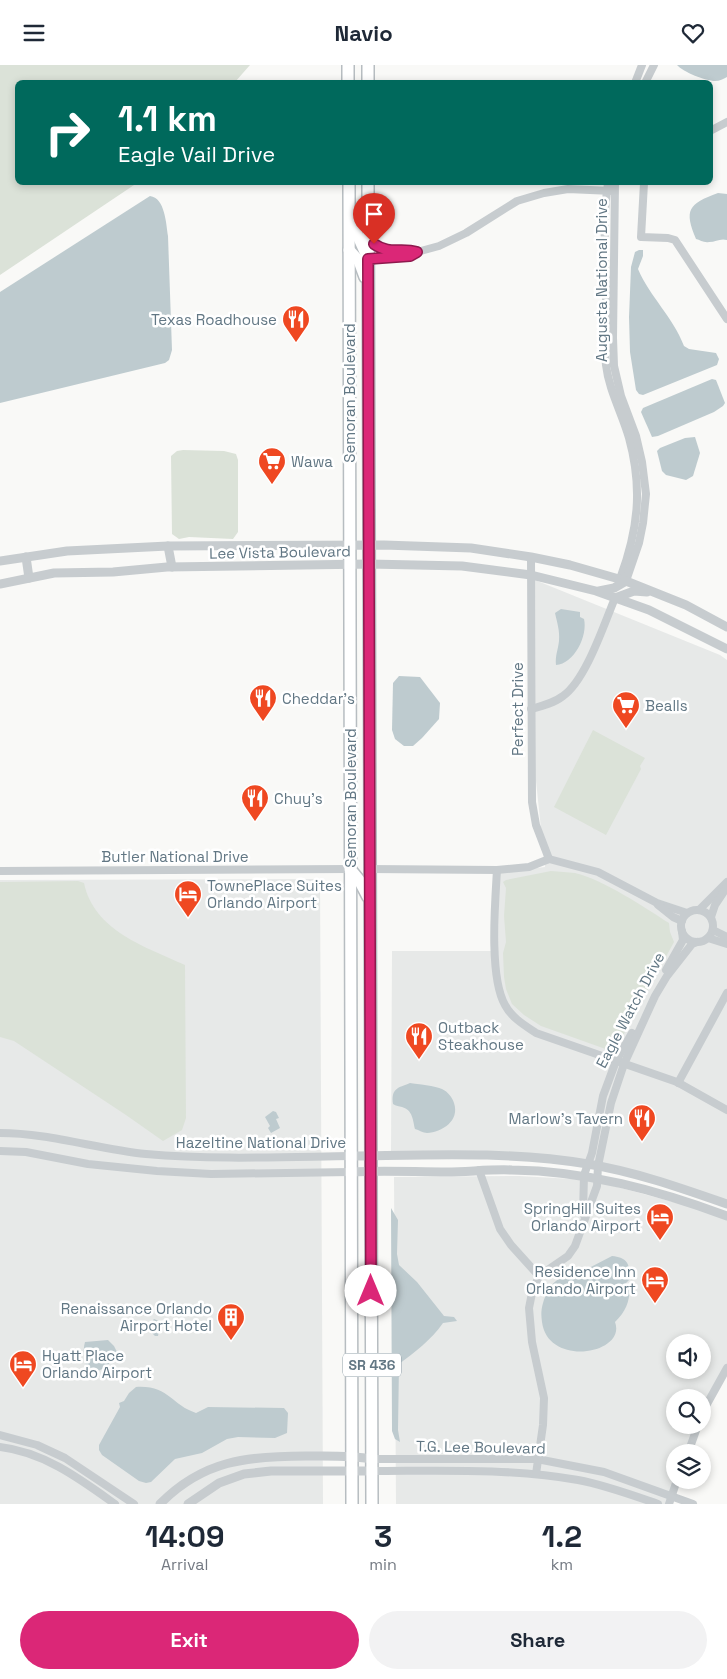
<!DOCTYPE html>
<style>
:root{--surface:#fff;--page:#f2f2f3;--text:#1f2937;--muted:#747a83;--accent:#db2777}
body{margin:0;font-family:"Space Grotesk",sans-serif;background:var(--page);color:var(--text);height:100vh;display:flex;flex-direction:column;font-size:19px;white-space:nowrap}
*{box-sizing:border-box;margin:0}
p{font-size:16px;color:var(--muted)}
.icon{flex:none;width:28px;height:28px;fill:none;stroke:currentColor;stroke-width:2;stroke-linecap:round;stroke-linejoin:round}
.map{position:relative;height:1439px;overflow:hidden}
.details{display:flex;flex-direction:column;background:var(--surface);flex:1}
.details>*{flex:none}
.guide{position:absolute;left:15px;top:15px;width:698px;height:105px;border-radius:8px;box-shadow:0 2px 8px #0003;background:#00695c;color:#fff;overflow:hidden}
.fabs{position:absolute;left:666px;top:1269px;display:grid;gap:10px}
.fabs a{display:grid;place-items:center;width:45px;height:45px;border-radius:50%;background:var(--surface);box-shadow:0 2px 8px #0003;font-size:25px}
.pin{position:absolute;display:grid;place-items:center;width:42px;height:42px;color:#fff;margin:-51px -21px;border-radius:50% 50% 50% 0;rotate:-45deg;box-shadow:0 0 5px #0007}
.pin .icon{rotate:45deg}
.me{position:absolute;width:55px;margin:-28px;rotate:0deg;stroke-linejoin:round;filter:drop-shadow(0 0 4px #0008)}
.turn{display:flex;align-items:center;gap:18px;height:105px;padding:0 20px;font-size:22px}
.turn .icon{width:65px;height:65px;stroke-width:2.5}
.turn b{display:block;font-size:35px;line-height:42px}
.eta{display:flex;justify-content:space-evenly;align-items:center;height:85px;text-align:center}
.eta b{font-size:30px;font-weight:800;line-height:35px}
.action{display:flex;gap:10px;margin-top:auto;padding:10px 20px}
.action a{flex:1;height:58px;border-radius:30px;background:var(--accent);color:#fff;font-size:20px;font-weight:800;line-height:58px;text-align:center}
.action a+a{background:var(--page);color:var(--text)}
header{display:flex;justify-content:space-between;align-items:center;height:65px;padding:0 20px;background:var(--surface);font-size:22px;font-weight:800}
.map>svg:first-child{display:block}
.built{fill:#e7e9e8;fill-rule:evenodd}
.green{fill:#dbe2d8}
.water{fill:#becbcf}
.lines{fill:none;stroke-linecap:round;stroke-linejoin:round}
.primary-casing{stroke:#b7bdc1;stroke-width:14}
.minor{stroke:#c7cccf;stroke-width:8}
.tertiary{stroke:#c7cccf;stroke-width:9}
.primary{stroke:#fff;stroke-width:11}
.route-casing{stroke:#8e194d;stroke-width:12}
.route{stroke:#db2777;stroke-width:9}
.labels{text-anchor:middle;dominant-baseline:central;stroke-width:5;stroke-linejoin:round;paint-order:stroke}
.shield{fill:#fff;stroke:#91a0a9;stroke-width:1}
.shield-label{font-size:14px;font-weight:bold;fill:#627784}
.street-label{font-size:15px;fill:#627784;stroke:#fff}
.poi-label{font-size:15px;fill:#627784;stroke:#fff;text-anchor:start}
</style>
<header><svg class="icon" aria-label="menu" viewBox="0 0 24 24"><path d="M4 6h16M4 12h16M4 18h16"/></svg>Navio<svg class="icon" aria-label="heart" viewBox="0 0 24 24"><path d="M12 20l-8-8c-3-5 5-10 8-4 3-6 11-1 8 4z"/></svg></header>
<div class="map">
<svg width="727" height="1439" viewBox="0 0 727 1439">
<rect width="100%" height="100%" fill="#f9f9f7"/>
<!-- built -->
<g class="built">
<path d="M535,515l185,75 7,5v542l-133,-39 -203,-8 1,-204h106l1,-78 46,-6 -9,-86z"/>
<path d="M320,814l3,625h-323v-624z"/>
<path d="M519,1111l72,4 101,27 35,13v146l-24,55 -1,-24h-27v28h26l-12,27 -14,1v27l-9,24h-270l-2,-327zM675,1278h27v27h-27z"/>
</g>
<!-- green -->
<g class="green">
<path d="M0,0h250l-15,17 -217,1v100h119l-137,92z"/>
<path d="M183,385l41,1 12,3 2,6v72l-5,7 -44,-2 -10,2 -7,-5 -1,-78 6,-5z"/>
<path d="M593,665l52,28 -5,8 1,3 -35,66 -52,-28z"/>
<path d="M551,806c8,1 17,1 24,2 29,7 69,34 94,50l1,9 4,10 -60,110 -73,-26 -17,-11 -12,-11 -6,-15 -2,-12 -1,-24 3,-11 -2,-26 2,-28 -3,-6 3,-2z"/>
<path d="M78,816l6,2c10,48 62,64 101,82l1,153 -4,12 -19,11 -37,-26 -112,-74 -14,-4v-155z"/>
</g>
<!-- water -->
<g class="water">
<path d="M677,0h50v12c-4,2 -7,4 -12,4 -9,0 -32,-9 -38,-16z"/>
<path d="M718,128l9,1v46c-7,-2 -11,2 -18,2 -5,1 -9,-2 -13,-3 -12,-29 -8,-35 22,-46z"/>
<path d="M150,131c15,2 16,27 18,40l4,114 -3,10 -4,3 -165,40v-111z"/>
<path d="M639,185h4v6l-5,13c12,28 35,48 46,77l5,3 27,4 3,6 -2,6 -74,30 -4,-1 -3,-4 -6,-38 -1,-35 2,-50 4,-15z"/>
<path d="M712,314l4,1 9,23 -2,3 -9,6 -56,24 -6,1 -11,-25 2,-4z"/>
<path d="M695,372l5,16 -7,23 -7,4 -20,-5 -4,-4 -5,-20 3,-3 25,-10z"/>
<path d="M561,544l19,3v5l4,2c4,17 -10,45 -28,46 -1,-9 2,-15 3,-24 1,-10 -2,-19 -4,-28z"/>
<path d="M399,611l21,1 20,26 -1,16 -17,19 -9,8h-9l-9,-7 -3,-9 1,-47z"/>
<path d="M410,1018c7,1 26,3 32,6 6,3 10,8 12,14 6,18 -12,29 -27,30 -4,0 -8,-3 -12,-4 -2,-8 -2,-19 -13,-22 -3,-1 -6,-1 -9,-3 -2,-16 5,-16 17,-21z"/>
<path d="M273,1046l3,1 3,6 -3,1 4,9 -9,5 -3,-5 2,-2 -5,-9z"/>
<path d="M391,1143l7,12 -1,34 2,11 18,17 27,34 10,1 3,4 -14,2c-12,17 -28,29 -44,41l-1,66 2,12 -5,-3 -3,-8z"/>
<path d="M612,1191c17,2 17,8 18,23l-5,5 5,4c-1,15 -4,23 -15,34 12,32 -67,46 -73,0 -1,-7 -1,-12 1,-19 6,-18 9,-21 27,-30l12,4 5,-8z"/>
<path d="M154,1254l5,2 2,9 -2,1 -1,5h-3l-6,-6v-5z"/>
<path d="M108,1275l6,6 4,8c-8,9 -17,20 -30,18 -3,-10 -6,-20 -3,-30z"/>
<path d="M136,1322c33,-2 35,18 60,26l12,-6 76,1 4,5 -1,20 -12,5 -37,-1 -11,2 -25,14 -27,6 -24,23 -5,1 -7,-2 -37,-26 -3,-5v-5l21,-38 -1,-4 5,-2 5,-8z"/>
</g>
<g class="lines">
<!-- primary casing -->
<g class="primary-casing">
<g id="primary">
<path d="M348,0v18"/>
<path d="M368,0v18"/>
<path d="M349,118l3,1321"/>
<path d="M368,118l4,1321"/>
<path d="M354,152l3,17 9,20"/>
<path d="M349,185l10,11 6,16"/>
<path d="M350,804l9,11 9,17"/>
</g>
</g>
<!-- minor -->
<g class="minor">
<path d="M635,18l7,-18"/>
<path d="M645,18l9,-18"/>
<path d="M710,66l17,-9"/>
<path d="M608,118c-6,40 -2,81 -2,121 0,20 -2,41 0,61 3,26 16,48 23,73 14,51 9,92 -9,141"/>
<path d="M615,118l-2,155 1,28 7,30 15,40 6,26 4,32 -3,29 -4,20 -13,38"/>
<path d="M644,118l-3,54 27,1 7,2 52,79"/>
<path d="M368,175l17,10 25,-1 7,3"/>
<path d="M368,194l42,-3 7,-4 22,-6 27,-13 51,-32 27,-8 24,-4 44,2"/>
<path d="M531,492l1,245 4,23 13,34"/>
<path d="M531,644c11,-3 23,-6 32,-13 23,-16 41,-72 52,-98"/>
<path d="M549,794l49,13 59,31 30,10"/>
<path d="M369,804l128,1 32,-3 20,-8"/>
<path d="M497,805c-2,34 -8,107 8,135 7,13 19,20 31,28l141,49 50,28"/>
<path d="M0,806l350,-2"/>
<path d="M658,840l15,12 9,4"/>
<circle cx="697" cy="861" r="16"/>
<path d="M699,845l28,-28"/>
<path d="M711,852l4,-12 12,-18"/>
<path d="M713,865l14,7"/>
<path d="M708,873l19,6"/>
<path d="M666,905l17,-30 -1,-9"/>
<path d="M678,1018l49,-90"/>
<path d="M0,1068c49,0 97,16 146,21 68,6 137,3 205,2"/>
<path d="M0,1086l26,1 62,12 69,7 54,3 140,-2"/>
<path d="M479,1105l21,59 11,16 28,31"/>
<path d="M583,1149l1,-39 8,-22 11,-57 13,-35 16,-28"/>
<path d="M702,1348l25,-45"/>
<path d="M0,1370l37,10 28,13 69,46"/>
<path d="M0,1382c44,5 80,32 115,57"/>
<path d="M688,1388l10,-28"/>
<path d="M372,1394h165l67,13 89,32"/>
<path d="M372,1406c68,0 138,-3 206,9 27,5 54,15 80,24"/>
<path d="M536,1409l7,-49 1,-27 -12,-56 -3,-34 3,-15 7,-17 29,-20 7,-10 22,-60 1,-20 13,-63 13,-39 31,-68 12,-20 25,-32 5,-2"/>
<path d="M669,1439l8,-24"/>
</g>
<!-- tertiary -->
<g class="tertiary">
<path d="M168,481l4,21"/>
<path d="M26,492l3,21"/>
<path d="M0,496l67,-10 101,-5 216,-1 87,3 60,9 39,8 56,16 60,24 41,22"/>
<path d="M0,519l54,-11 59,-1 54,-5 202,-3 93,2 69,9 65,16 53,19 78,39"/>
<path d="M599,526l15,-3 12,-7"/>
<path d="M615,533l19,-7 13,1"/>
<path d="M351,1091c78,-1 159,-5 237,8 48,8 93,24 139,40"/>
<path d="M351,1107c32,-2 64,0 96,0 21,0 43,-3 65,-2 75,1 145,20 215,46"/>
<path d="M160,1439c43,-44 88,-48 146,-48 22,0 44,-1 66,3"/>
<path d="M188,1439l31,-21 25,-9 27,-3h101"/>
</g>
<!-- primary -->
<use href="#primary" class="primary"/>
</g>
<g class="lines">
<!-- route casing -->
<g class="route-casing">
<path id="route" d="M371,1226l-3,-1032 42,-3 7,-4c-16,-5 -27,3 -43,-8"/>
</g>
<!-- route -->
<use href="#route" class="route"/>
</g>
<!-- icons -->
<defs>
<g id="restaurant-pin" transform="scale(1.4375)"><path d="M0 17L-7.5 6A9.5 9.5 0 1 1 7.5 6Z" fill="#ef4821" stroke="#fff"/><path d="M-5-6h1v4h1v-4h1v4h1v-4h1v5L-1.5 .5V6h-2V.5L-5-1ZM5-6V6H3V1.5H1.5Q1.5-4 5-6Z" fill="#fff"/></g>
<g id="supermarket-pin" transform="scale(1.4375)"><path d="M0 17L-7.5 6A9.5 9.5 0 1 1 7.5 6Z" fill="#ef4821" stroke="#fff"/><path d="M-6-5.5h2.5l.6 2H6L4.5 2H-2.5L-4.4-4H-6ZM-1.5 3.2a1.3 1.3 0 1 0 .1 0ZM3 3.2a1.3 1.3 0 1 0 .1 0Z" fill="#fff"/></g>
<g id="hotel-pin" transform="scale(1.4375)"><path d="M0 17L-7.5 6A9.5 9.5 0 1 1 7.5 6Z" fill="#ef4821" stroke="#fff"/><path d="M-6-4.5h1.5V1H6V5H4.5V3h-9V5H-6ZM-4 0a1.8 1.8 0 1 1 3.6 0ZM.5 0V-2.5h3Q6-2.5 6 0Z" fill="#fff"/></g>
<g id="building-pin" transform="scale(1.4375)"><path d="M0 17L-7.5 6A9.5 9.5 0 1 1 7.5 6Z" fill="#ef4821" stroke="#fff"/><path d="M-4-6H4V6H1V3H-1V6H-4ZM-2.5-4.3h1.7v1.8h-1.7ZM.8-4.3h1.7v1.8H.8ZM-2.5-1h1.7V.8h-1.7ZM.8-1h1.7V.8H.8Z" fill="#fff"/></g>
</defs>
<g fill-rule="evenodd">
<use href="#restaurant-pin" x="296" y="254"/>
<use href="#supermarket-pin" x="272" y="396"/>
<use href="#restaurant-pin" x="263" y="633"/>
<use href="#supermarket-pin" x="626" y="640"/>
<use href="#restaurant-pin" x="255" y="733"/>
<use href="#hotel-pin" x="188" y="829"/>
<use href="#restaurant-pin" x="419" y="971"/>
<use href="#restaurant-pin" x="642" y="1053"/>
<use href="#hotel-pin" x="660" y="1152"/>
<use href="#hotel-pin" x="655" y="1215"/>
<use href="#building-pin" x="231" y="1252"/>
<use href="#hotel-pin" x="23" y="1299"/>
</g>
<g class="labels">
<!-- shield labels -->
<rect class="shield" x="343" y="1288.5" width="58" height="23" rx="4"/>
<g class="shield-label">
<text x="372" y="1300">SR 436</text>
</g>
<!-- street labels -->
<g class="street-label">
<text transform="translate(601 215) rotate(-90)">Augusta National Drive</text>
<text transform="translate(349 328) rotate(-90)">Semoran Boulevard</text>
<text transform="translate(280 487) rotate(-1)">Lee Vista Boulevard</text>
<text transform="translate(517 644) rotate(-90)">Perfect Drive</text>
<text transform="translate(350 733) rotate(-90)">Semoran Boulevard</text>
<text x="175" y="791">Butler National Drive</text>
<text transform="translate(630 945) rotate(-62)">Eagle Watch Drive</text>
<text x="261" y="1077">Hazeltine National Drive</text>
<text transform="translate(481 1382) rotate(1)">T.G. Lee Boulevard</text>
</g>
<!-- poi labels -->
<g class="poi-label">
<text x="277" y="254" text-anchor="end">Texas Roadhouse</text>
<text x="291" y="396">Wawa</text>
<text x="282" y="633">Cheddar's</text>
<text x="645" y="640">Bealls</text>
<text x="274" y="733">Chuy's</text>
<text x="207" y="820">TownePlace Suites<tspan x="207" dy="17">Orlando Airport</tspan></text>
<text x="438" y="962">Outback<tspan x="438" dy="17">Steakhouse</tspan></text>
<text x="623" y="1053" text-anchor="end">Marlow's Tavern</text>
<text x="641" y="1143" text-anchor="end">SpringHill Suites<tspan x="641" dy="17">Orlando Airport</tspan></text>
<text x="636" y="1206" text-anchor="end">Residence Inn<tspan x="636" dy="17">Orlando Airport</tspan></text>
<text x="212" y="1243" text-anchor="end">Renaissance Orlando<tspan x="212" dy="17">Airport Hotel</tspan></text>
<text x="42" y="1290">Hyatt Place<tspan x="42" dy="17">Orlando Airport</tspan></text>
</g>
</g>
</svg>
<div class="fabs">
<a><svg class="icon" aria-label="sound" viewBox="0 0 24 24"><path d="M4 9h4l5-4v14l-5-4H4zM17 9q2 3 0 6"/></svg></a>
<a><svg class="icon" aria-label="search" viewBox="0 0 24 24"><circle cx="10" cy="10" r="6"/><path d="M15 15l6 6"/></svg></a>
<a><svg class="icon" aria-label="layers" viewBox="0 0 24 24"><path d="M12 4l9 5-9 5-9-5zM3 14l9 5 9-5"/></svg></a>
</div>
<div class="pin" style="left:374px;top:179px;background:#d93025"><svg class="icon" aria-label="arrive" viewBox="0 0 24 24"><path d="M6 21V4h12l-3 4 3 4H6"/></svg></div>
<svg class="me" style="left:371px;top:1226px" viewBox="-20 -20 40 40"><circle r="19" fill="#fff"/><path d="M0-13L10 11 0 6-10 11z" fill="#db2777"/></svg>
<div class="guide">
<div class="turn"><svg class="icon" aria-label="right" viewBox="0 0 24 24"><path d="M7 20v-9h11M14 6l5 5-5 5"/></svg><div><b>1.1 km</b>Eagle Vail Drive</div></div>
</div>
</div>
<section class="details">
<div class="eta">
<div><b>14:09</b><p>Arrival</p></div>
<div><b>3</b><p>min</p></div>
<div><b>1.2</b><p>km</p></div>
</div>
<div class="action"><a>Exit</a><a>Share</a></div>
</section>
